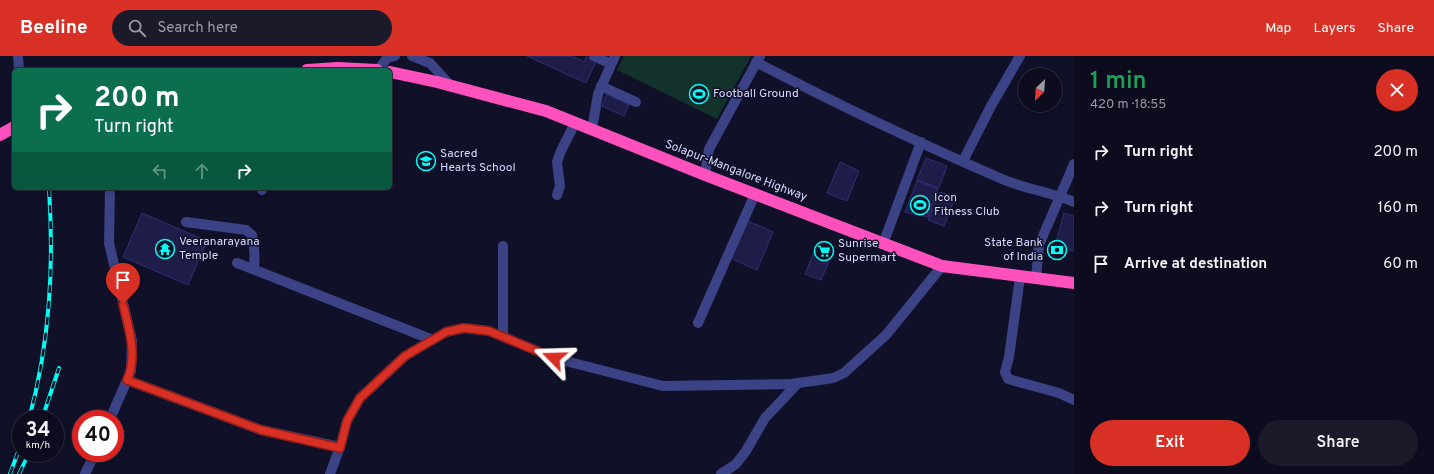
<!DOCTYPE html>
<meta charset="utf-8">
<style>
:root{--surface:#0c0c1e;--page:#1a1a2b;--text:#f1f3f6;--muted:#9a9ba4;--line:#2c2c3c;--accent:#d93025}
body{margin:0;font-family:Overpass,sans-serif;background:var(--page);color:var(--text);height:100vh;display:flex;flex-direction:column;font-size:15px;white-space:nowrap}
*{box-sizing:border-box;margin:0}
p{font-size:13px;color:var(--muted)}
.icon{flex:none;width:22px;height:22px;fill:none;stroke:currentColor;stroke-width:2;stroke-linecap:round;stroke-linejoin:round}
.map{position:relative;flex:1;overflow:hidden}
.drawer{display:flex;flex-direction:column;background:var(--surface);width:360px}
.drawer>*{flex:none}
.guide{position:absolute;left:12px;top:12px;width:380px;height:122px;border-radius:6px;box-shadow:0 2px 6px #0003,0 0 0 1px var(--line);background:#0b6e4f;color:#fff;overflow:hidden}
.needle{width:26px;rotate:205deg}
.fabs{position:absolute;left:1018px;top:12px;display:grid;gap:8px}
.fabs a{display:grid;place-items:center;width:44px;height:44px;border-radius:50%;background:var(--surface);box-shadow:0 2px 6px #0003,0 0 0 1px var(--line);font-size:20px}
.speed{position:absolute;left:12px;top:354px;display:flex;gap:8px;font-size:20px;font-weight:700;text-align:center}
.speed>*{display:grid;place-content:center;width:52px;height:52px;border-radius:50%;background:var(--surface);box-shadow:0 2px 6px #0003,0 0 0 1px var(--line);line-height:1}
.speed small{font-size:10px;font-weight:400}
.speed .limit{border:6px solid #d22;background:#fff;color:#111}
.pin{position:absolute;display:grid;place-items:center;width:34px;height:34px;color:#fff;margin:-41px -17px;border-radius:50% 50% 50% 0;rotate:-45deg;box-shadow:0 0 4px #0007}
.pin .icon{rotate:45deg}
.me{position:absolute;width:44px;margin:-22px;rotate:292deg;stroke-linejoin:round;filter:drop-shadow(0 0 3px #0008)}
.turn{display:flex;align-items:center;gap:14px;height:84px;padding:0 16px;font-size:18px}
.turn .icon{width:52px;height:52px;stroke-width:2.5}
.turn b{display:block;font-size:28px;line-height:34px}
.lanes{display:flex;align-items:center;height:38px;padding:0 16px;background:#0003;justify-content:center;gap:20px;direction:ltr}
.lanes .off{opacity:.35}
.round{display:grid;place-items:center;flex:none;width:42px;height:42px;border-radius:21px;background:var(--page)}
.headline{display:flex;align-items:center;justify-content:space-between;height:68px;padding:0 16px}
h1{font-size:24px;font-weight:600;line-height:30px;color:#1e9e55}
.button{display:flex;gap:8px;margin-top:auto;padding:8px 16px}
.button a{flex:1;height:46px;border-radius:24px;background:var(--accent);color:#fff;font-size:16px;font-weight:600;line-height:46px;text-align:center}
.button a+a{background:var(--page);color:var(--text)}
ul{padding:0;list-style:none}
li{display:flex;align-items:center;gap:12px;height:56px;padding:0 16px}
li div{flex:1}
li b{display:block;font-size:15px}
li em{font-style:normal}
header{display:flex;align-items:center;gap:24px;box-sizing:border-box;height:56px;padding:0 20px;background:var(--accent);color:#fff}
header strong{font-size:19px}
nav{display:flex;gap:22px;margin-inline-start:auto;font-size:14px}
.search{width:280px;height:36px;background:var(--page);display:flex;align-items:center;gap:10px;box-sizing:border-box;padding:0 14px;border-radius:22px;color:var(--muted);font-size:15px}
main{display:flex;flex:1;min-height:0}
.map>svg:first-child{display:block}
.green{fill:#13322c}
.building{fill:#1e1c49;stroke:#322e74}
.lines{fill:none;stroke-linecap:round;stroke-linejoin:round}
.minor{stroke:#3b4386;stroke-width:10}
.highway{stroke:#ff51bd;stroke-width:12}
.rail-casing{stroke:#03fff4;stroke-width:4}
.rail{stroke:#101028;stroke-width:2.5;stroke-dasharray:8;stroke-linecap:butt}
.route-casing{stroke:#8d1f18;stroke-width:10}
.route{stroke:#d93025;stroke-width:7}
.labels{text-anchor:middle;dominant-baseline:central;stroke-width:3;stroke-linejoin:round;paint-order:stroke}
.poi-label{font-size:12px;fill:#d6d7ff;stroke:#101028;text-anchor:start}
.street-label{font-size:12px;fill:#d6d7ff;stroke:#101028}
</style>
<header>
<strong>Beeline</strong>
<div class="search"><svg class="icon" aria-label="search" viewBox="0 0 24 24"><circle cx="10" cy="10" r="6"/><path d="M15 15l6 6"/></svg>Search here</div>
<nav><a>Map</a><a>Layers</a><a>Share</a></nav>
</header>
<main>
<div class="map">
<svg width="1074" height="418" viewBox="0 0 1074 418">
<rect width="100%" height="100%" fill="#101028"/>
<!-- green -->
<path class="green" d="M624,0h127l-34,63 -100,-49z"/>
<!-- building -->
<g class="building">
<path d="M527,0h45l12,6 2,-5 10,4 -10,22z"/>
<path d="M607,38l22,11 -5,11 -22,-10z"/>
<path d="M926,102l21,8 -8,22 -22,-8z"/>
<path d="M840,106l19,9 -12,30 -20,-8z"/>
<path d="M917,125l21,8 -10,28 -23,-5z"/>
<path d="M940,136l15,5 -11,29 -16,-6z"/>
<path d="M142,157l65,28 -19,44 -65,-28z"/>
<path d="M1064,157l10,3v35l-19,-5z"/>
<path d="M746,164l27,12 -16,38 -27,-12z"/>
<path d="M817,189l16,7 -12,28 -16,-6z"/>
</g>
<g class="lines">
<!-- minor -->
<g class="minor">
<path d="M18,0l1,14"/>
<path d="M412,0l18,7 20,22"/>
<path d="M594,0l17,8"/>
<path d="M756,6c80,42 163,81 246,117 23,10 49,13 72,23"/>
<path d="M378,14l9,-12 8,-2"/>
<path d="M601,30l35,16"/>
<path d="M592,73l6,-35 17,-38"/>
<path d="M963,105l28,-55 29,-50"/>
<path d="M705,119l4,-26 51,-93"/>
<path d="M110,132l-1,55 23,98 -1,30 -21,48"/>
<path d="M262,134l1,-2"/>
<path d="M557,139l3,-9 -3,-24 4,-11 14,-28"/>
<path d="M186,166l60,8 6,5c3,12 3,22 2,34"/>
<path d="M883,188l38,-102"/>
<path d="M237,207l196,77"/>
<path d="M1020,221l-11,80 -4,15 3,7 51,14 15,7"/>
<path d="M1036,222l3,-33 35,-81"/>
<path d="M698,267l57,-129"/>
<path d="M503,281v-91"/>
<path d="M127,324l134,50 79,17"/>
<path d="M85,418l10,-21"/>
<path d="M330,418l10,-27 7,-26 13,-23 45,-42 41,-24 18,-4 25,3 65,27 109,28 128,-2 29,-4 13,-2 11,-5 42,-38 56,-69"/>
<path d="M721,418l15,-10 10,-13 19,-33 33,-35"/>
</g>
<!-- highway -->
<g class="highway">
<path d="M307,14l31,-2 39,2"/>
<path d="M390,16l47,10 109,29 159,64 237,91 132,17"/>
<path d="M0,79l14,-8"/>
</g>
<!-- rail casing -->
<g class="rail-casing">
<g id="rail">
<path d="M29,363c21,-77 25,-152 20,-231"/>
<path d="M42,363l17,-51"/>
<path d="M10,418l11,-30"/>
<path d="M19,418l10,-21"/>
</g>
</g>
<!-- rail -->
<use href="#rail" class="rail"/>
</g>
<g class="lines">
<!-- route casing -->
<g class="route-casing">
<path id="route" d="M123,248c6,25 15,52 4,76l134,50 79,18 7,-27 13,-23 45,-42 41,-24 18,-4 25,3 65,27"/>
</g>
<!-- route -->
<use href="#route" class="route"/>
</g>
<!-- icons -->
<defs>
<g id="stadium-ring" transform="scale(1)"><circle r="9.5" fill="#101028" stroke="#03fff4" stroke-width="1.5"/><path d="M0-5a6.5 5 0 1 0 0 10a6.5 5 0 1 0 0-10ZM-3.5-1.8h7v3.6h-7Z" fill="#03fff4"/></g>
<g id="school-ring" transform="scale(1)"><circle r="9.5" fill="#101028" stroke="#03fff4" stroke-width="1.5"/><path d="M0-5L7-2L0 1L-7-2ZM-4 1L0 2.5L4 1V4Q0 6-4 4Z" fill="#03fff4"/></g>
<g id="temple-ring" transform="scale(1)"><circle r="9.5" fill="#101028" stroke="#03fff4" stroke-width="1.5"/><path d="M0-6L5-2H3V0L6.5 2.5H4V6H1.5V3h-3V6H-4V2.5H-6.5L-3 0V-2H-5Z" fill="#03fff4"/></g>
<g id="bank-ring" transform="scale(1)"><circle r="9.5" fill="#101028" stroke="#03fff4" stroke-width="1.5"/><path d="M-6-4H6V4H-6ZM0-2.3a2.3 2.3 0 1 0 0 4.6a2.3 2.3 0 1 0 0-4.6Z" fill="#03fff4"/></g>
<g id="supermarket-ring" transform="scale(1)"><circle r="9.5" fill="#101028" stroke="#03fff4" stroke-width="1.5"/><path d="M-6-5.5h2.5l.6 2H6L4.5 2H-2.5L-4.4-4H-6ZM-1.5 3.2a1.3 1.3 0 1 0 .1 0ZM3 3.2a1.3 1.3 0 1 0 .1 0Z" fill="#03fff4"/></g>
</defs>
<g fill-rule="evenodd">
<use href="#stadium-ring" x="699" y="38"/>
<use href="#school-ring" x="426" y="105"/>
<use href="#stadium-ring" x="920" y="149"/>
<use href="#temple-ring" x="165" y="193"/>
<use href="#bank-ring" x="1057" y="194"/>
<use href="#supermarket-ring" x="824" y="195"/>
</g>
<g class="labels">
<!-- poi labels -->
<g class="poi-label">
<text x="713" y="38">Football Ground</text>
<text x="440" y="98">Sacred<tspan x="440" dy="14">Hearts School</tspan></text>
<text x="934" y="142">Icon<tspan x="934" dy="14">Fitness Club</tspan></text>
<text x="179" y="186">Veeranarayana<tspan x="179" dy="14">Temple</tspan></text>
<text x="1043" y="187" text-anchor="end">State Bank<tspan x="1043" dy="14">of India</tspan></text>
<text x="838" y="188">Sunrise<tspan x="838" dy="14">Supermart</tspan></text>
</g>
<!-- street labels -->
<g class="street-label">
<text transform="translate(736 115) rotate(21)">Solapur-Mangalore Highway</text>
</g>
</g>
</svg>
<div class="fabs">
<a><svg class="needle" viewBox="-14 -14 28 28"><path d="M0-13l5 13h-10z" fill="#e53935"/><path d="M0 13l5-13h-10z" fill="#9a9ba4"/></svg></a>
</div>
<div class="speed"><div>34<small>km/h</small></div><div class="limit">40</div></div>
<div class="pin" style="left:123px;top:248px;background:#d93025"><svg class="icon" aria-label="arrive" viewBox="0 0 24 24"><path d="M6 21V4h12l-3 4 3 4H6"/></svg></div>
<svg class="me" style="left:554px;top:302px" viewBox="-20 -20 40 40"><path d="M0-17L14 15 0 8-14 15z" fill="#d93025" stroke="#fff" stroke-width="4"/></svg>
<div class="guide">
<div class="turn"><svg class="icon" aria-label="right" viewBox="0 0 24 24"><path d="M7 20v-9h11M14 6l5 5-5 5"/></svg><div><b>200 m</b>Turn right</div></div>
<div class="lanes"><svg class="icon off" aria-label="left" viewBox="0 0 24 24"><path d="M17 20v-9H6M10 6l-5 5 5 5"/></svg><svg class="icon off" aria-label="ahead" viewBox="0 0 24 24"><path d="M12 20V5M6 11l6-6 6 6"/></svg><svg class="icon" aria-label="right" viewBox="0 0 24 24"><path d="M7 20v-9h11M14 6l5 5-5 5"/></svg></div>
</div>
</div>
<section class="drawer">
<div class="headline"><div><h1>1 min</h1><p>420 m · 18:55</p></div><a class="round" style="background:#d93025;color:#fff"><svg class="icon" aria-label="close" viewBox="0 0 24 24"><path d="M6 6l12 12M18 6L6 18"/></svg></a></div>
<ul>
<li><svg class="icon" aria-label="right" viewBox="0 0 24 24"><path d="M7 20v-9h11M14 6l5 5-5 5"/></svg><div><b>Turn right</b></div><em>200 m</em></li>
<li><svg class="icon" aria-label="right" viewBox="0 0 24 24"><path d="M7 20v-9h11M14 6l5 5-5 5"/></svg><div><b>Turn right</b></div><em>160 m</em></li>
<li><svg class="icon" aria-label="arrive" viewBox="0 0 24 24"><path d="M6 21V4h12l-3 4 3 4H6"/></svg><div><b>Arrive at destination</b></div><em>60 m</em></li>
</ul>
<div class="button"><a>Exit</a><a>Share</a></div>
</section>
</main>
